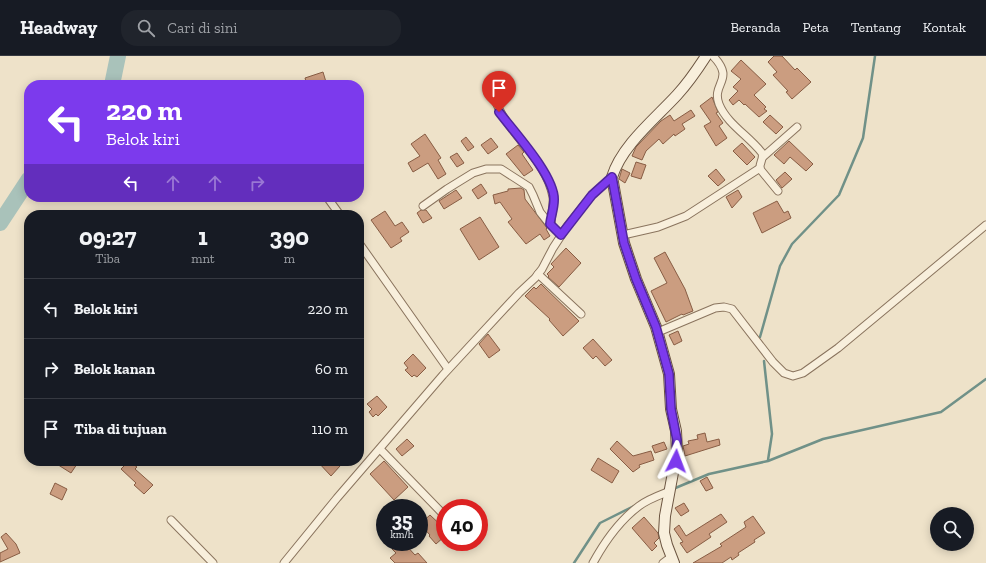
<!DOCTYPE html>
<html lang="id">
<style>
:root{--surface:#171b24;--page:#20242c;--text:#f1f3f6;--muted:#9ea1a6;--line:#363941}
body{margin:0;font-family:"Zilla Slab",serif;background:var(--page);color:var(--text);height:100vh;display:flex;flex-direction:column;font-size:15px;white-space:nowrap}
*{box-sizing:border-box;margin:0}
p{font-size:13px;color:var(--muted)}
.icon{flex:none;width:22px;height:22px;fill:none;stroke:currentColor;stroke-width:2;stroke-linecap:round;stroke-linejoin:round}
.map{position:relative;flex:1;overflow:hidden}
.details{position:absolute;left:24px;top:154px;width:340px;height:256px;display:flex;flex-direction:column;background:var(--surface);border-radius:16px;box-shadow:0 2px 10px #0003}
.details>*{flex:none}
.hud{position:absolute;left:24px;top:24px;width:340px;height:122px;border-radius:16px;box-shadow:0 2px 10px #0003;background:#7c3aed;color:#fff;overflow:hidden}
.tools{position:absolute;left:930px;top:451px;display:grid;gap:8px}
.tools a{display:grid;place-items:center;width:44px;height:44px;border-radius:50%;background:var(--surface);box-shadow:0 2px 10px #0003;font-size:20px}
.speed{position:absolute;left:376px;top:443px;display:flex;gap:8px;font-size:20px;font-weight:700;text-align:center}
.speed>*{display:grid;place-content:center;width:52px;height:52px;border-radius:50%;background:var(--surface);box-shadow:0 2px 10px #0003;line-height:1}
.speed small{font-size:10px;font-weight:400}
.speed .limit{border:6px solid #d22;background:#fff;color:#111}
.pin{position:absolute;display:grid;place-items:center;width:34px;height:34px;color:#fff;margin:-41px -17px;border-radius:50% 50% 50% 0;rotate:-45deg;box-shadow:0 0 4px #0007}
.pin .icon{rotate:45deg}
.me{position:absolute;width:44px;margin:-22px;rotate:3deg;stroke-linejoin:round;filter:drop-shadow(0 0 3px #0008)}
.turn{display:flex;align-items:center;gap:14px;height:84px;padding:0 16px;font-size:18px}
.turn .icon{width:52px;height:52px;stroke-width:2.5}
.turn b{display:block;font-size:28px;line-height:34px}
.lanes{display:flex;align-items:center;height:38px;padding:0 16px;background:#0003;justify-content:center;gap:20px;direction:ltr}
.lanes .off{opacity:.35}
.eta{display:flex;justify-content:space-evenly;align-items:center;height:68px;text-align:center}
.eta b{font-size:24px;font-weight:800;line-height:28px}
ul{padding:0;list-style:none}
li{display:flex;align-items:center;gap:12px;height:60px;padding:0 16px;border-top:1px solid var(--line)}
li div{flex:1}
li b{display:block;font-size:15px}
li em{font-style:normal}
header{display:flex;align-items:center;gap:24px;box-sizing:border-box;height:56px;padding:0 20px;background:var(--surface);border-bottom:1px solid var(--line)}
header strong{font-size:19px}
nav{display:flex;gap:22px;margin-inline-start:auto;font-size:14px}
.search{width:280px;height:36px;background:var(--page);display:flex;align-items:center;gap:10px;box-sizing:border-box;padding:0 14px;border-radius:16px;color:var(--muted);font-size:15px}
.map>svg:first-child{display:block}
.lines{fill:none;stroke-linecap:round;stroke-linejoin:round}
.stream{stroke:#709188;stroke-width:2.5}
.river{stroke:#a9c2ba;stroke-width:16}
.building{fill:#cb9d80;stroke:#885d44}
.street-casing{stroke:#8a745e;stroke-width:9}
.secondary-casing{stroke:#6c5541;stroke-width:12}
.street{stroke:#f8efdc;stroke-width:7}
.secondary{stroke:#f8efdc;stroke-width:10}
.route-casing{stroke:#51269a;stroke-width:10}
.route{stroke:#7c3aed;stroke-width:7}
</style>
<header>
<strong>Headway</strong>
<div class="search"><svg class="icon" aria-label="search" viewBox="0 0 24 24"><circle cx="10" cy="10" r="6"/><path d="M15 15l6 6"/></svg>Cari di sini</div>
<nav><a>Beranda</a><a>Peta</a><a>Tentang</a><a>Kontak</a></nav>
</header>
<div class="map">
<svg width="986" height="507" viewBox="0 0 986 507">
<rect width="100%" height="100%" fill="#eee2c9"/>
<g class="lines">
<!-- stream -->
<g class="stream">
<path d="M760,281l20,-71 12,-22 47,-49 24,-57 12,-82"/>
<path d="M764,305l8,73 -4,26"/>
<path d="M673,433l36,-15 59,-13 55,-22 118,-27 45,-33"/>
<path d="M574,507l26,-40 36,-18"/>
</g>
<!-- river -->
<g class="river">
<path d="M112,29l6,-29"/>
<path d="M0,167l29,-44"/>
</g>
</g>
<!-- building -->
<g class="building">
<path d="M774,0h8l13,14 2,-2 14,14 -19,17 -6,-7 2,-1 -15,-16 4,-3 -9,-10z"/>
<path d="M741,4l25,24 -12,11 12,12 -2,2 3,2 -8,6 -14,-13 -1,1 -5,-5 -6,5 -4,-5 9,-9 -5,-4 8,-8 -10,-8z"/>
<path d="M323,16l3,10 -9,3h-10l-2,-7z"/>
<path d="M712,41l6,15 -2,1 7,10 -4,3 8,12 -11,8 -12,-20 7,-4 -11,-16z"/>
<path d="M691,54l4,6 -13,8 3,5 -10,7 -1,-2 -11,10 -4,-5 -13,12 -4,9 -10,-4 4,-9 25,-26 9,-6 4,6z"/>
<path d="M770,59l13,12 -7,7 -13,-12z"/>
<path d="M425,78l16,24 -3,2 8,14 -8,5 -10,-16 -15,9 -5,-9 12,-7 -9,-12z"/>
<path d="M466,81l8,10 -6,4 -7,-10z"/>
<path d="M491,82l7,9 -10,7 -7,-9z"/>
<path d="M789,85l24,23 -7,7 -16,-14 -6,7 -10,-9z"/>
<path d="M742,87l13,14 -8,8 -14,-14z"/>
<path d="M518,89l6,7 -2,2 11,16 -9,6 -18,-22z"/>
<path d="M457,97l7,10 -7,4 -7,-10z"/>
<path d="M636,106l10,3 -5,14 -10,-3z"/>
<path d="M622,113l8,4 -5,10 -6,-4z"/>
<path d="M716,113l9,11 -7,6 -10,-10z"/>
<path d="M785,116l7,7 -10,9 -6,-8z"/>
<path d="M481,128l6,9 -9,6 -6,-9z"/>
<path d="M521,132l3,2 1,9 22,29 -1,1 4,7 -6,4 -4,-6 -14,10 -18,-22 4,-3 -12,-17 -5,2 -2,-9 15,-4v-2z"/>
<path d="M456,134l6,8 -18,11 -5,-8z"/>
<path d="M738,134l4,7 -10,11 -6,-11z"/>
<path d="M777,145l7,12 4,-2 3,7 -29,15 -9,-20z"/>
<path d="M421,154h5l6,8 -9,5 -6,-10z"/>
<path d="M385,155l10,15 7,-4 7,10 -9,6 2,3 -11,7 -20,-28z"/>
<path d="M480,161l19,30 -20,13 -19,-31z"/>
<path d="M566,192l15,15 -22,24 -11,-10 1,-1 -2,-2 7,-7 -3,-3z"/>
<path d="M665,196l20,37 8,22 -10,4 -1,-1 -16,8 -15,-31 16,-8 -13,-25z"/>
<path d="M541,228l38,37 -16,15 -14,-16 1,-1 -25,-23 9,-9 2,2z"/>
<path d="M678,275l4,10 -8,4 -5,-10z"/>
<path d="M488,278l12,16 -11,8 -10,-14z"/>
<path d="M593,283l19,21 -7,6 -9,-10 -3,3 -10,-11z"/>
<path d="M413,298l13,14 -9,9 -3,-2 -2,2 -7,-7 3,-2 -4,-5z"/>
<path d="M377,340l10,11 -9,9 -2,-2 -3,3 -4,-5 3,-3 -5,-5z"/>
<path d="M705,377l2,9 12,-3 1,6 -35,11 -2,-10 6,-2 -1,-3 10,-2 -1,-4z"/>
<path d="M407,383l7,7 -12,10 -6,-7z"/>
<path d="M617,385l16,15 18,-5 3,9 -15,5 1,2 -7,5 -23,-23z"/>
<path d="M664,386l3,7 -12,4 -3,-7z"/>
<path d="M598,402l21,13 -7,12 -21,-13z"/>
<path d="M52,405h27l-8,12z"/>
<path d="M129,405l8,6 -2,2 18,16 -9,9 -10,-9 2,-2 -15,-14z"/>
<path d="M317,405h18l5,5 -9,10z"/>
<path d="M384,405l24,26 -14,13 -24,-26z"/>
<path d="M707,421l6,11 -7,3 -6,-10z"/>
<path d="M55,427l12,6 -5,11 -12,-6z"/>
<path d="M684,447l5,8 -8,5 -6,-8z"/>
<path d="M721,458l6,8 -18,12 2,3 -24,16 -7,-10 3,-1 -9,-13 5,-4 7,11z"/>
<path d="M430,459l15,14v7l-9,8 -7,-8 1,-1 -10,-11z"/>
<path d="M753,460l12,17 -11,7 1,2 -17,11 1,2 -7,5 -1,-3 -9,6h-29l29,-17 -2,-2 26,-17 -2,-5z"/>
<path d="M644,461l14,16 1,5 -5,5 3,3 -5,5 -20,-23z"/>
<path d="M6,477l10,11 4,9 -20,9v-9l8,-4 -7,-12z"/>
<path d="M399,486h4l12,13 3,-2 9,10h-32l-5,-5 6,-5 -4,-4z"/>
</g>
<g class="lines">
<!-- street casing -->
<g class="street-casing">
<g id="street">
<path d="M713,0c23,24 -2,27 6,48 8,20 30,32 43,49 2,6 -3,10 -2,16l18,22"/>
<path d="M492,31c6,43 53,66 61,110 1,6 -2,20 -2,27"/>
<path d="M763,101l34,-30"/>
<path d="M327,141l13,18"/>
<path d="M423,150l24,-17 26,-16 13,-4h15l28,18 4,8 7,17 8,10 13,13"/>
<path d="M623,179l35,-8 28,-11 74,-48"/>
<path d="M359,187l89,126"/>
<path d="M538,218l43,40"/>
<path d="M658,276l57,-24 9,-1 8,2 41,53 11,11 9,3 10,-3 35,-25 148,-123"/>
<path d="M380,393l65,67"/>
<path d="M171,464l42,43"/>
<path d="M284,507l53,-65 106,-123 76,-82 16,-15 7,-9 11,-21 15,-23 24,-30 20,-18"/>
<path d="M593,507c12,-22 26,-42 46,-57 9,-7 21,-11 31,-15"/>
<path d="M663,507l8,-6"/>
</g>
</g>
<!-- secondary casing -->
<g class="secondary-casing">
<path id="secondary" d="M674,507l-7,-18 -3,-12 1,-17 12,-65 -1,-20 -5,-22 -2,-35 -13,-47 -20,-48 -12,-36 -12,-66c10,-32 43,-58 65,-82 11,-12 20,-25 29,-39"/>
</g>
<!-- street -->
<use href="#street" class="street"/>
<!-- secondary -->
<use href="#secondary" class="secondary"/>
</g>
<g class="lines">
<!-- route casing -->
<g class="route-casing">
<path id="route" d="M499,56c15,20 56,64 55,88 0,8 -3,16 -4,24l11,11 31,-40 20,-18 12,66 12,36 20,48 13,47 2,35 6,31 -1,21"/>
</g>
<!-- route -->
<use href="#route" class="route"/>
</g>
</svg>
<div class="tools">
<a><svg class="icon" aria-label="search" viewBox="0 0 24 24"><circle cx="10" cy="10" r="6"/><path d="M15 15l6 6"/></svg></a>
</div>
<div class="speed"><div>35<small>km/h</small></div><div class="limit">40</div></div>
<div class="pin" style="left:499px;top:56px;background:#d93025"><svg class="icon" aria-label="arrive" viewBox="0 0 24 24"><path d="M6 21V4h12l-3 4 3 4H6"/></svg></div>
<svg class="me" style="left:676px;top:405px" viewBox="-20 -20 40 40"><path d="M0-17L14 15 0 8-14 15z" fill="#7c3aed" stroke="#fff" stroke-width="4"/></svg>
<div class="hud">
<div class="turn"><svg class="icon" aria-label="left" viewBox="0 0 24 24"><path d="M17 20v-9H6M10 6l-5 5 5 5"/></svg><div><b>220 m</b>Belok kiri</div></div>
<div class="lanes"><svg class="icon" aria-label="left" viewBox="0 0 24 24"><path d="M17 20v-9H6M10 6l-5 5 5 5"/></svg><svg class="icon off" aria-label="ahead" viewBox="0 0 24 24"><path d="M12 20V5M6 11l6-6 6 6"/></svg><svg class="icon off" aria-label="ahead" viewBox="0 0 24 24"><path d="M12 20V5M6 11l6-6 6 6"/></svg><svg class="icon off" aria-label="right" viewBox="0 0 24 24"><path d="M7 20v-9h11M14 6l5 5-5 5"/></svg></div>
</div>
<section class="details">
<div class="eta">
<div><b>09:27</b><p>Tiba</p></div>
<div><b>1</b><p>mnt</p></div>
<div><b>390</b><p>m</p></div>
</div>
<ul>
<li><svg class="icon" aria-label="left" viewBox="0 0 24 24"><path d="M17 20v-9H6M10 6l-5 5 5 5"/></svg><div><b>Belok kiri</b></div><em>220 m</em></li>
<li><svg class="icon" aria-label="right" viewBox="0 0 24 24"><path d="M7 20v-9h11M14 6l5 5-5 5"/></svg><div><b>Belok kanan</b></div><em>60 m</em></li>
<li><svg class="icon" aria-label="arrive" viewBox="0 0 24 24"><path d="M6 21V4h12l-3 4 3 4H6"/></svg><div><b>Tiba di tujuan</b></div><em>110 m</em></li>
</ul>
</section>
</div>
